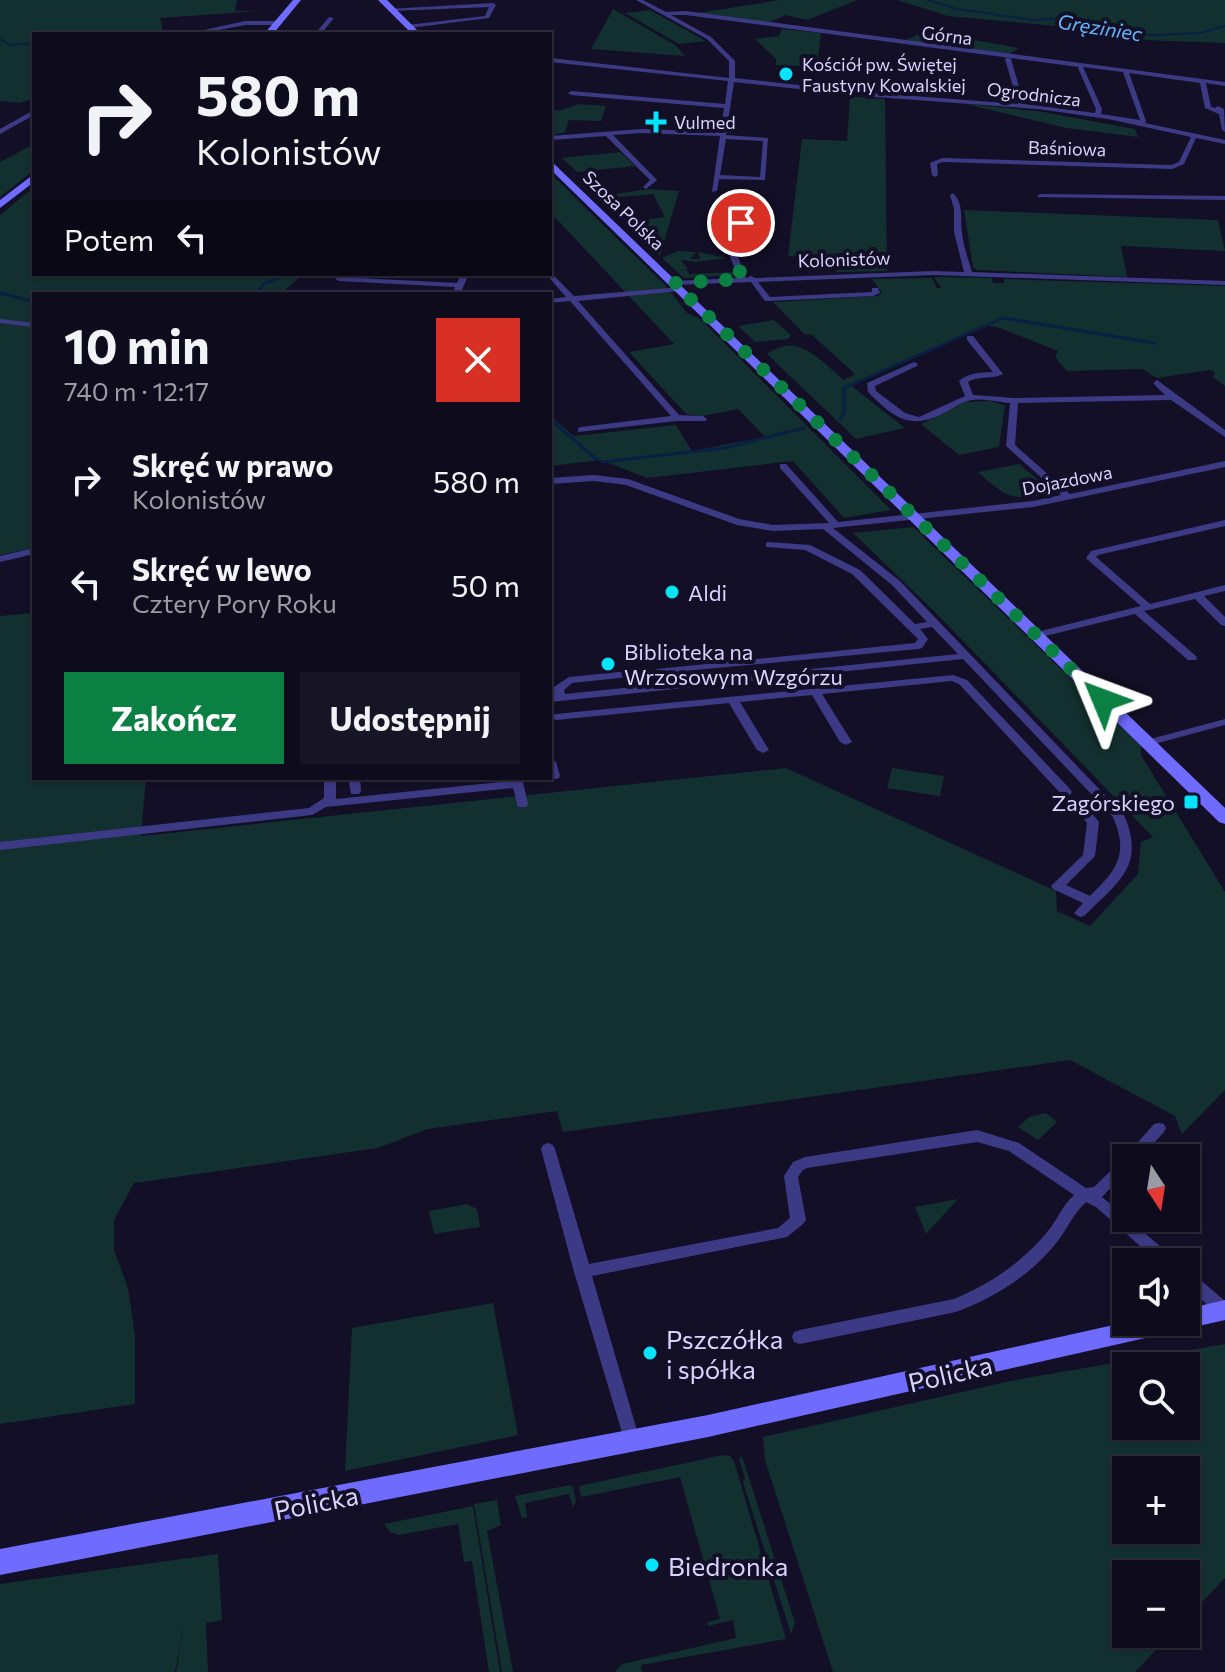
<!DOCTYPE html>
<html lang="pl">
<meta charset="utf-8">
<style>
:root{--surface:#0e0b1c;--page:#171425;--text:#f1f3f6;--muted:#9b9ba3;--line:#2e2b3b;--accent:#0b8043}
body{margin:0;font-family:Commissioner,sans-serif;background:var(--page);color:var(--text);height:100vh;display:flex;flex-direction:column;font-size:30px;white-space:nowrap}
*{box-sizing:border-box;margin:0}
p{font-size:26px;color:var(--muted)}
.icon{flex:none;width:44px;height:44px;fill:none;stroke:currentColor;stroke-width:2;stroke-linecap:round;stroke-linejoin:round}
.map{position:relative;flex:1;overflow:hidden}
.side{position:absolute;left:32px;top:292px;width:520px;height:488px;display:flex;flex-direction:column;background:var(--surface);border-radius:0px;box-shadow:0 2px 6px #0004,0 0 0 2px var(--line)}
.side>*{flex:none}
.hud{position:absolute;left:32px;top:32px;width:520px;height:244px;border-radius:0px;box-shadow:0 2px 6px #0004,0 0 0 2px var(--line);background:#0e0b1c;color:var(--text);overflow:hidden}
.needle{width:52px;rotate:168deg}
.tools{position:absolute;left:1112px;top:1144px;display:grid;gap:16px}
.tools a{display:grid;place-items:center;width:88px;height:88px;border-radius:0px;background:var(--surface);box-shadow:0 2px 6px #0004,0 0 0 2px var(--line);font-size:40px}
.pin{position:absolute;display:grid;place-items:center;width:68px;height:68px;color:#fff;margin:-34px;border:4px solid #fff;border-radius:50%;box-shadow:0 2px 8px #0007}
.me{position:absolute;width:88px;margin:-44px;rotate:314deg;stroke-linejoin:round;filter:drop-shadow(0 0 6px #0008)}
.turn{display:flex;align-items:center;gap:28px;height:168px;padding:0 32px;font-size:36px}
.turn .icon{width:104px;height:104px;stroke-width:2.5}
.turn b{display:block;font-size:56px;line-height:68px}
.then{display:flex;align-items:center;height:76px;padding:0 32px;background:#0003;gap:16px;font-size:30px}
.round{display:grid;place-items:center;flex:none;width:84px;height:84px;border-radius:0px;background:var(--page)}
.overview{display:flex;align-items:center;justify-content:space-between;height:136px;padding:0 32px}
h1{font-size:48px;font-weight:700;line-height:60px}
.button{display:flex;gap:16px;margin-top:auto;padding:16px 32px}
.button a{flex:1;height:92px;border-radius:0px;background:var(--accent);color:#fff;font-size:32px;font-weight:700;line-height:92px;text-align:center}
.button a+a{background:var(--page);color:var(--text)}
ul{padding:0;list-style:none}
li{display:flex;align-items:center;gap:24px;height:104px;padding:0 32px}
li div{flex:1}
li b{display:block;font-size:30px}
li em{font-style:normal}
.map>svg:first-child{display:block}
.green{fill:#12302f;fill-rule:evenodd}
.lines{fill:none;stroke-linecap:round;stroke-linejoin:round}
.stream-far1{stroke:#0a1f44;stroke-width:2}
.stream{stroke:#0a1f44;stroke-width:3}
.street{fill:#3d3a85;fill-rule:evenodd}
.secondary{fill:#6f6bff;fill-rule:evenodd}
.route{stroke:#0b8043;stroke-width:14;stroke-dasharray:0 25.2}
.poi-dot{fill:#00e5ff;stroke:#130f26;stroke-width:3}
.labels{text-anchor:middle;dominant-baseline:central;stroke-width:8;stroke-linejoin:round;paint-order:stroke}
.far-street-label{font-size:18px;fill:#d9d4ff;stroke:#130f26}
.far-poi-label{font-size:18px;fill:#d9d4ff;stroke:#130f26;text-anchor:start}
.far-water-label{font-size:20px;font-style:italic;fill:#62b6ff;stroke:#130f26}
.poi-label{font-size:22px;fill:#d9d4ff;stroke:#130f26;text-anchor:start}
.near-poi-label{font-size:26px;fill:#d9d4ff;stroke:#130f26;text-anchor:start}
.near-street-label{font-size:26px;fill:#d9d4ff;stroke:#130f26}
</style>
<div class="map">
<svg width="1225" height="1672" viewBox="0 0 1225 1672">
<rect width="100%" height="100%" fill="#130f26"/>
<!-- green -->
<g class="green">
<path d="M0,0h237l-2,11h25l-100,7 4,16h-130v64l-14,5 -20,-2z"/>
<path d="M779,0h78l-50,20 -22,-5 -19,9 -68,-11z"/>
<path d="M897,0h328v43l-111,-4 -59,-13 -107,-10z"/>
<path d="M613,9l62,36 10,11 -94,-7z"/>
<path d="M650,10l56,31 -27,3 -54,-31z"/>
<path d="M782,29l39,4 -4,34 -41,-2v-6l-21,-20 24,-3z"/>
<path d="M925,31l94,17 -13,8 -104,-14z"/>
<path d="M855,97l30,2 2,172 -51,1 -2,-14 -46,-2 14,-117 45,2 3,-43z"/>
<path d="M579,104l27,2 -5,15 -32,-1 -4,12 -15,4v-27l8,2z"/>
<path d="M965,104l73,7 97,18 3,8 -72,-9z"/>
<path d="M34,144v26l-34,27v-35z"/>
<path d="M620,152l15,14 -58,6 -15,-14z"/>
<path d="M550,173l116,113 21,27 12,5 192,192 -47,8 -51,-57 -146,17 -46,-18 -51,6v-50l24,20 102,-11 16,26 73,-14 -27,-28 -35,7 -17,-2 -57,-62 45,-8 -124,-132z"/>
<path d="M34,187v87h269l-19,17 9,3h-259v254l-34,7v-340z"/>
<path d="M648,189l31,2 -19,65 -35,-34 40,-5 -12,-23 -42,4 1,3 -10,1 -5,-5z"/>
<path d="M964,210l254,10 7,31 -104,-5 6,31 -150,-7 -4,-3z"/>
<path d="M678,251l18,1 -6,7h10l-2,-7 29,6 -32,4 -14,-2 7,9 -8,2 7,-1 2,4 45,-2 1,3 -51,3 -22,-20z"/>
<path d="M934,277l58,1 1,5h11v-4l221,7v100l-12,-9 2,-4 -5,-3 -53,8 -15,-9 -75,2 -12,-14 3,-6 -58,-23 -16,-3 -130,59 -1,3 52,41 -49,11 -89,-85c32,-23 54,8 77,26l11,-6 -43,-39 -8,-1 -31,-32 105,-6 4,-3 -10,-14 60,-1 5,10h4z"/>
<path d="M774,320l17,15 -3,4 -33,3 -17,-16z"/>
<path d="M991,401l14,5 -6,41 -40,8 -38,-31 44,-22z"/>
<path d="M1019,464l30,25 -2,6c-38,5 -41,2 -69,-23z"/>
<path d="M913,527l228,219v9l84,137v198l-43,44 -7,-18 -105,-56 -507,72 -6,-21 -130,18 -49,19 -244,35 -20,37v30l14,38 7,47v69l-135,20v-808l34,-3v165h112l-5,58 645,-68 270,123 1,20 33,15 48,-52 3,-32 12,-5 -216,-223 -84,-81z"/>
<path d="M892,768l52,8 -4,20 -53,-8z"/>
<path d="M1046,1113l11,9 -19,18 -20,-13 11,-10z"/>
<path d="M958,1199l-32,35 -11,-27z"/>
<path d="M467,1204l10,5 3,18 -46,7 -5,-23z"/>
<path d="M493,1303l25,132 -173,36 7,-143z"/>
<path d="M1225,1344v234l-39,41v-45h-60v60h45l-36,38h-302l-68,-212 -2,-23 252,-57zM1126,1366h60v60h-60zM1126,1470h60v60h-60z"/>
<path d="M723,1455l7,1 4,5 52,178 -145,26 1,7h-27l7,-8 114,-26 -3,-18 -25,6 -1,-4 13,-3 -40,-142 -99,20 -2,-11z"/>
<path d="M742,1456l53,167 -4,11 -48,-152 2,-4 -6,-19z"/>
<path d="M570,1485l3,2 3,14 -3,6 -4,-13 -44,9 2,14 -5,1 -7,-22z"/>
<path d="M497,1500l4,25 -14,6 26,141h-11l-28,-168z"/>
<path d="M473,1506l27,166h-11l-17,-111 -8,1 -6,-38 -59,11 -9,-3 -6,-8z"/>
<path d="M218,1554l4,66 -16,3 2,49h-32l8,-48 -9,48h-175v-88z"/>
</g>
<g class="lines">
<!-- stream-far1 -->
<g class="stream-far1">
<path d="M929,0l28,9 76,11 33,-2 26,11 14,-2 24,9 70,-3 25,-7"/>
<path d="M0,39l10,6 24,-2"/>
</g>
<!-- stream -->
<g class="stream">
<path d="M0,293l34,9"/>
<path d="M256,294l8,-10 14,-6 -2,-4"/>
<path d="M550,419l47,41"/>
<path d="M840,419l4,-6v-25l159,-70 152,25"/>
<path d="M602,462l123,-14 79,-20"/>
</g>
<!-- street -->
<g class="street">
<path d="M636,0h7l23,12 20,-1 539,71v4l-19,-3 5,24 4,1 3,-2 6,3 1,23 -3,-2 -3,-16 -14,-6 -5,-25 -71,-10 17,48 -1,2 80,17v4l-29,-6 -12,26 -12,5 -229,-7 -6,2 1,11 -3,2 -3,-2 -2,-12 12,-5 229,7 8,-3 12,-25 -83,-18 -70,-10 -177,-13 -127,-14 -8,53 42,3 -3,42 -46,-1 -2,12 -5,1 8,-56 -79,-3 -28,2 44,45 -11,9 -3,-2 7,-7 -44,-44 -56,4v-4l91,-7 79,3 4,-24 -153,-13 -3,-2 3,-2 154,13 3,-23 -178,-19v-4l179,20v-17l-22,-22zM671,15h15l393,52 -1,1 18,41 -1,4 -71,-9 -13,-45 -3,-2 -3,2 13,45 -157,-12 -126,-14v-17l-24,-24zM1083,67l40,5 17,48 -39,-6 1,-5zM726,139l37,2 -3,36 -40,-2z"/>
<path d="M493,3l3,2 -7,13 -80,10 -2,-3 78,-9 4,-9 -98,4 -3,-2z"/>
<path d="M329,17l5,1 -13,16h-6z"/>
<path d="M245,21h32l3,2 -3,2h-32l-47,9h-12z"/>
<path d="M34,110v5l-34,19v-5z"/>
<path d="M953,193c11,11 7,24 9,39 1,13 6,27 10,40l253,9v4l-291,-10 -176,7 12,15 102,-5v-4h6l2,5 -7,3 -105,5h-3l-14,-19 -77,3 -4,-2 4,-2 65,-3 -9,-21 13,-61 3,-2 3,2 -11,61 8,21 5,-2 4,2 179,-7 30,1 -10,-40v-23l-4,-14z"/>
<path d="M1040,194l185,2v4l-187,-3 -1,-1z"/>
<path d="M550,272l24,24 108,-9v4h-3l-101,10 101,114 24,1 4,3 -1,2h-29l-99,11v-4l3,-1 90,-11 -101,-115 -20,2v-4l16,-2 -20,-23h4z"/>
<path d="M461,274h8l-9,20h-8l3,-7 -116,-6 -4,-2 4,-2 118,6z"/>
<path d="M0,319l34,4v4l-34,-4z"/>
<path d="M967,336h6l30,38c-10,6 -25,1 -35,8l5,13 41,3 151,-3 -12,-12 4,-3 68,50v7l-54,-37 -153,3 -3,42 55,49 155,-33v6l-192,40 -200,21 67,53 224,234c22,51 -6,67 -40,101l-4,1 -6,-4 9,-10 -30,-14 -2,-3 32,-31 4,-32 -13,-16 2,-3h8l15,18 -4,34 -29,29 24,11c27,-26 39,-42 23,-79l-150,-158 -413,43v-6l4,-1 -1,-6 1,-2 15,-10 60,-6 5,3 -5,3 -57,6 -8,7 1,4 393,-40 -26,-27 -12,2 8,10 -6,9 -4,1 -265,25 -1,-2 5,-3 258,-26 3,-4 -66,-65 -47,-24 -39,-3v-4l3,-1 41,3 50,25 55,54 12,-2 -35,-37 -69,-56 -50,2 -36,-6 -111,-40 -32,-4 -44,3v-6l44,-3 34,4 111,40 34,6 56,-2 -49,-55v-4h6l52,58 195,-21 28,-6 -55,-49 4,-43c-12,-1 -27,-5 -38,-3 -9,1 -20,9 -28,13 -35,18 -51,4 -76,-21l-1,-9 47,-21 4,2 -1,2 -42,20 1,5 29,22 14,4 46,-21 -6,-15c10,-9 21,-8 34,-9l-26,-32z"/>
<path d="M1225,520v6l-127,29 -2,2 54,47 75,-19v6l-21,5 21,21v9l-4,-1 -26,-26 -51,12 52,45 1,2 -1,2h-8l-53,-46 -98,24 -5,-3 1,-2 108,-27 -53,-46 -2,-2 5,-7z"/>
<path d="M34,548v6l-34,8v-6z"/>
<path d="M953,675l14,5 103,109 2,3 -2,3h-8l-103,-111 -7,-3 -130,13 30,48 -6,3 -6,-3 -28,-47 -72,7 29,48 -6,3 -6,-3 -28,-47 -173,17 -6,-3 6,-3z"/>
<path d="M1225,719v6l-78,21 -6,-3 2,-2z"/>
<path d="M550,759l6,3 4,14 -2,3 -8,-1z"/>
<path d="M324,778h12v21l175,-18 -1,-3h12l6,26 -2,3h-8l-5,-19 -187,19 -14,8 -312,35v-8l309,-34 15,-10z"/>
<path d="M348,778h12l1,13 -2,3h-8z"/>
<path d="M1159,1123l5,1 2,4 -2,4 -24,26h-14v14l-24,25 72,61 3,4h-19l-62,-55 -10,-5c-14,13 -18,26 -29,40 -25,32 -62,56 -101,70l-156,32 -6,-2 -2,-5 2,-5 6,-2 154,-31c36,-15 69,-37 94,-68 10,-12 13,-24 26,-36l-65,-44 -32,-9 -170,26 -4,2 -5,7 8,43 -3,4 -16,13 -195,39 48,165 -2,5 -6,3 -6,-3 -52,-174 -33,-123 2,-4 5,-2 5,2 2,4 34,115 189,-36 12,-10 -6,-42 9,-14 12,-5 172,-27 42,13 67,45 8,-1 30,-29 30,-34z"/>
<path d="M1186,1271l5,1 34,29v16l-6,-2 -33,-29z"/>
</g>
<!-- secondary -->
<g class="secondary">
<path d="M293,0h8l-28,34h-9z"/>
<path d="M378,0h9l34,34h-9z"/>
<path d="M550,160l675,648v16l-6,-2 -669,-653z"/>
<path d="M34,174v8l-34,26v-8z"/>
<path d="M1225,1300v20l-517,117 -708,138v-26l708,-134 419,-93h59v-13z"/>
</g>
</g>
<g class="lines">
<!-- route -->
<path class="route" d="M741,223l-7,35 9,21 -69,4 429,417"/>
</g>
<!-- markers -->
<g class="poi-dot">
<circle cx="786" cy="74" r="8"/>
<path d="M652 110h8v8h8v8h-8v8h-8v-8h-8v-8h8z"/>
<circle cx="672" cy="592" r="8"/>
<circle cx="608" cy="664" r="8"/>
<rect x="1183" y="794" width="16" height="16" rx="4"/>
<circle cx="650" cy="1353" r="8"/>
<circle cx="652" cy="1565" r="8"/>
</g>
<g class="labels">
<!-- far-street labels -->
<g class="far-street-label">
<text transform="translate(947 35) rotate(7)">Górna</text>
<text transform="translate(1034 94) rotate(7)">Ogrodnicza</text>
<text transform="translate(1067 148) rotate(2)">Baśniowa</text>
<text transform="translate(624 210) rotate(44)">Szosa Polska</text>
<text transform="translate(844 259) rotate(-2)">Kolonistów</text>
<text transform="translate(1067 480) rotate(-11)">Dojazdowa</text>
</g>
<!-- far-poi labels -->
<g class="far-poi-label">
<text x="802" y="64">Kościół pw. Świętej<tspan x="802" dy="21">Faustyny Kowalskiej</tspan></text>
<text x="674" y="122">Vulmed</text>
</g>
<!-- far-water labels -->
<g class="far-water-label">
<text transform="translate(1100 27) rotate(9)">Gręziniec</text>
</g>
<!-- poi labels -->
<g class="poi-label">
<text x="688" y="592">Aldi</text>
<text x="624" y="651">Biblioteka na<tspan x="624" dy="25">Wrzosowym Wzgórzu</tspan></text>
<text x="1175" y="802" text-anchor="end">Zagórskiego</text>
</g>
<!-- near-poi labels -->
<g class="near-poi-label">
<text x="666" y="1338">Pszczółka<tspan x="666" dy="30">i spółka</tspan></text>
<text x="668" y="1565">Biedronka</text>
</g>
<!-- near-street labels -->
<g class="near-street-label">
<text transform="translate(950 1373) rotate(-13)">Policka</text>
<text transform="translate(316 1502) rotate(-11)">Policka</text>
</g>
</g>
</svg>
<div class="tools">
<a><svg class="needle" viewBox="-14 -14 28 28"><path d="M0-13l5 13h-10z" fill="#e53935"/><path d="M0 13l5-13h-10z" fill="#9b9ba3"/></svg></a>
<a><svg class="icon" aria-label="sound" viewBox="0 0 24 24"><path d="M4 9h4l5-4v14l-5-4H4zM17 9q2 3 0 6"/></svg></a>
<a><svg class="icon" aria-label="search" viewBox="0 0 24 24"><circle cx="10" cy="10" r="6"/><path d="M15 15l6 6"/></svg></a>
<a>+</a>
<a>−</a>
</div>
<div class="pin" style="left:741px;top:223px;background:#d93025"><svg class="icon" aria-label="arrive" viewBox="0 0 24 24"><path d="M6 21V4h12l-3 4 3 4H6"/></svg></div>
<svg class="me" style="left:1103px;top:700px" viewBox="-20 -20 40 40"><path d="M0-17L14 15 0 8-14 15z" fill="#0b8043" stroke="#fff" stroke-width="4"/></svg>
<div class="hud">
<div class="turn"><svg class="icon" aria-label="right" viewBox="0 0 24 24"><path d="M7 20v-9h11M14 6l5 5-5 5"/></svg><div><b>580 m</b>Kolonistów</div></div>
<div class="then">Potem<svg class="icon" aria-label="left" viewBox="0 0 24 24"><path d="M17 20v-9H6M10 6l-5 5 5 5"/></svg></div>
</div>
<section class="side">
<div class="overview"><div><h1>10 min</h1><p>740 m · 12:17</p></div><a class="round" style="background:#d93025;color:#fff"><svg class="icon" aria-label="close" viewBox="0 0 24 24"><path d="M6 6l12 12M18 6L6 18"/></svg></a></div>
<ul>
<li><svg class="icon" aria-label="right" viewBox="0 0 24 24"><path d="M7 20v-9h11M14 6l5 5-5 5"/></svg><div><b>Skręć w prawo</b><p>Kolonistów</p></div><em>580 m</em></li>
<li><svg class="icon" aria-label="left" viewBox="0 0 24 24"><path d="M17 20v-9H6M10 6l-5 5 5 5"/></svg><div><b>Skręć w lewo</b><p>Cztery Pory Roku</p></div><em>50 m</em></li>
</ul>
<div class="button"><a>Zakończ</a><a>Udostępnij</a></div>
</section>
</div>
